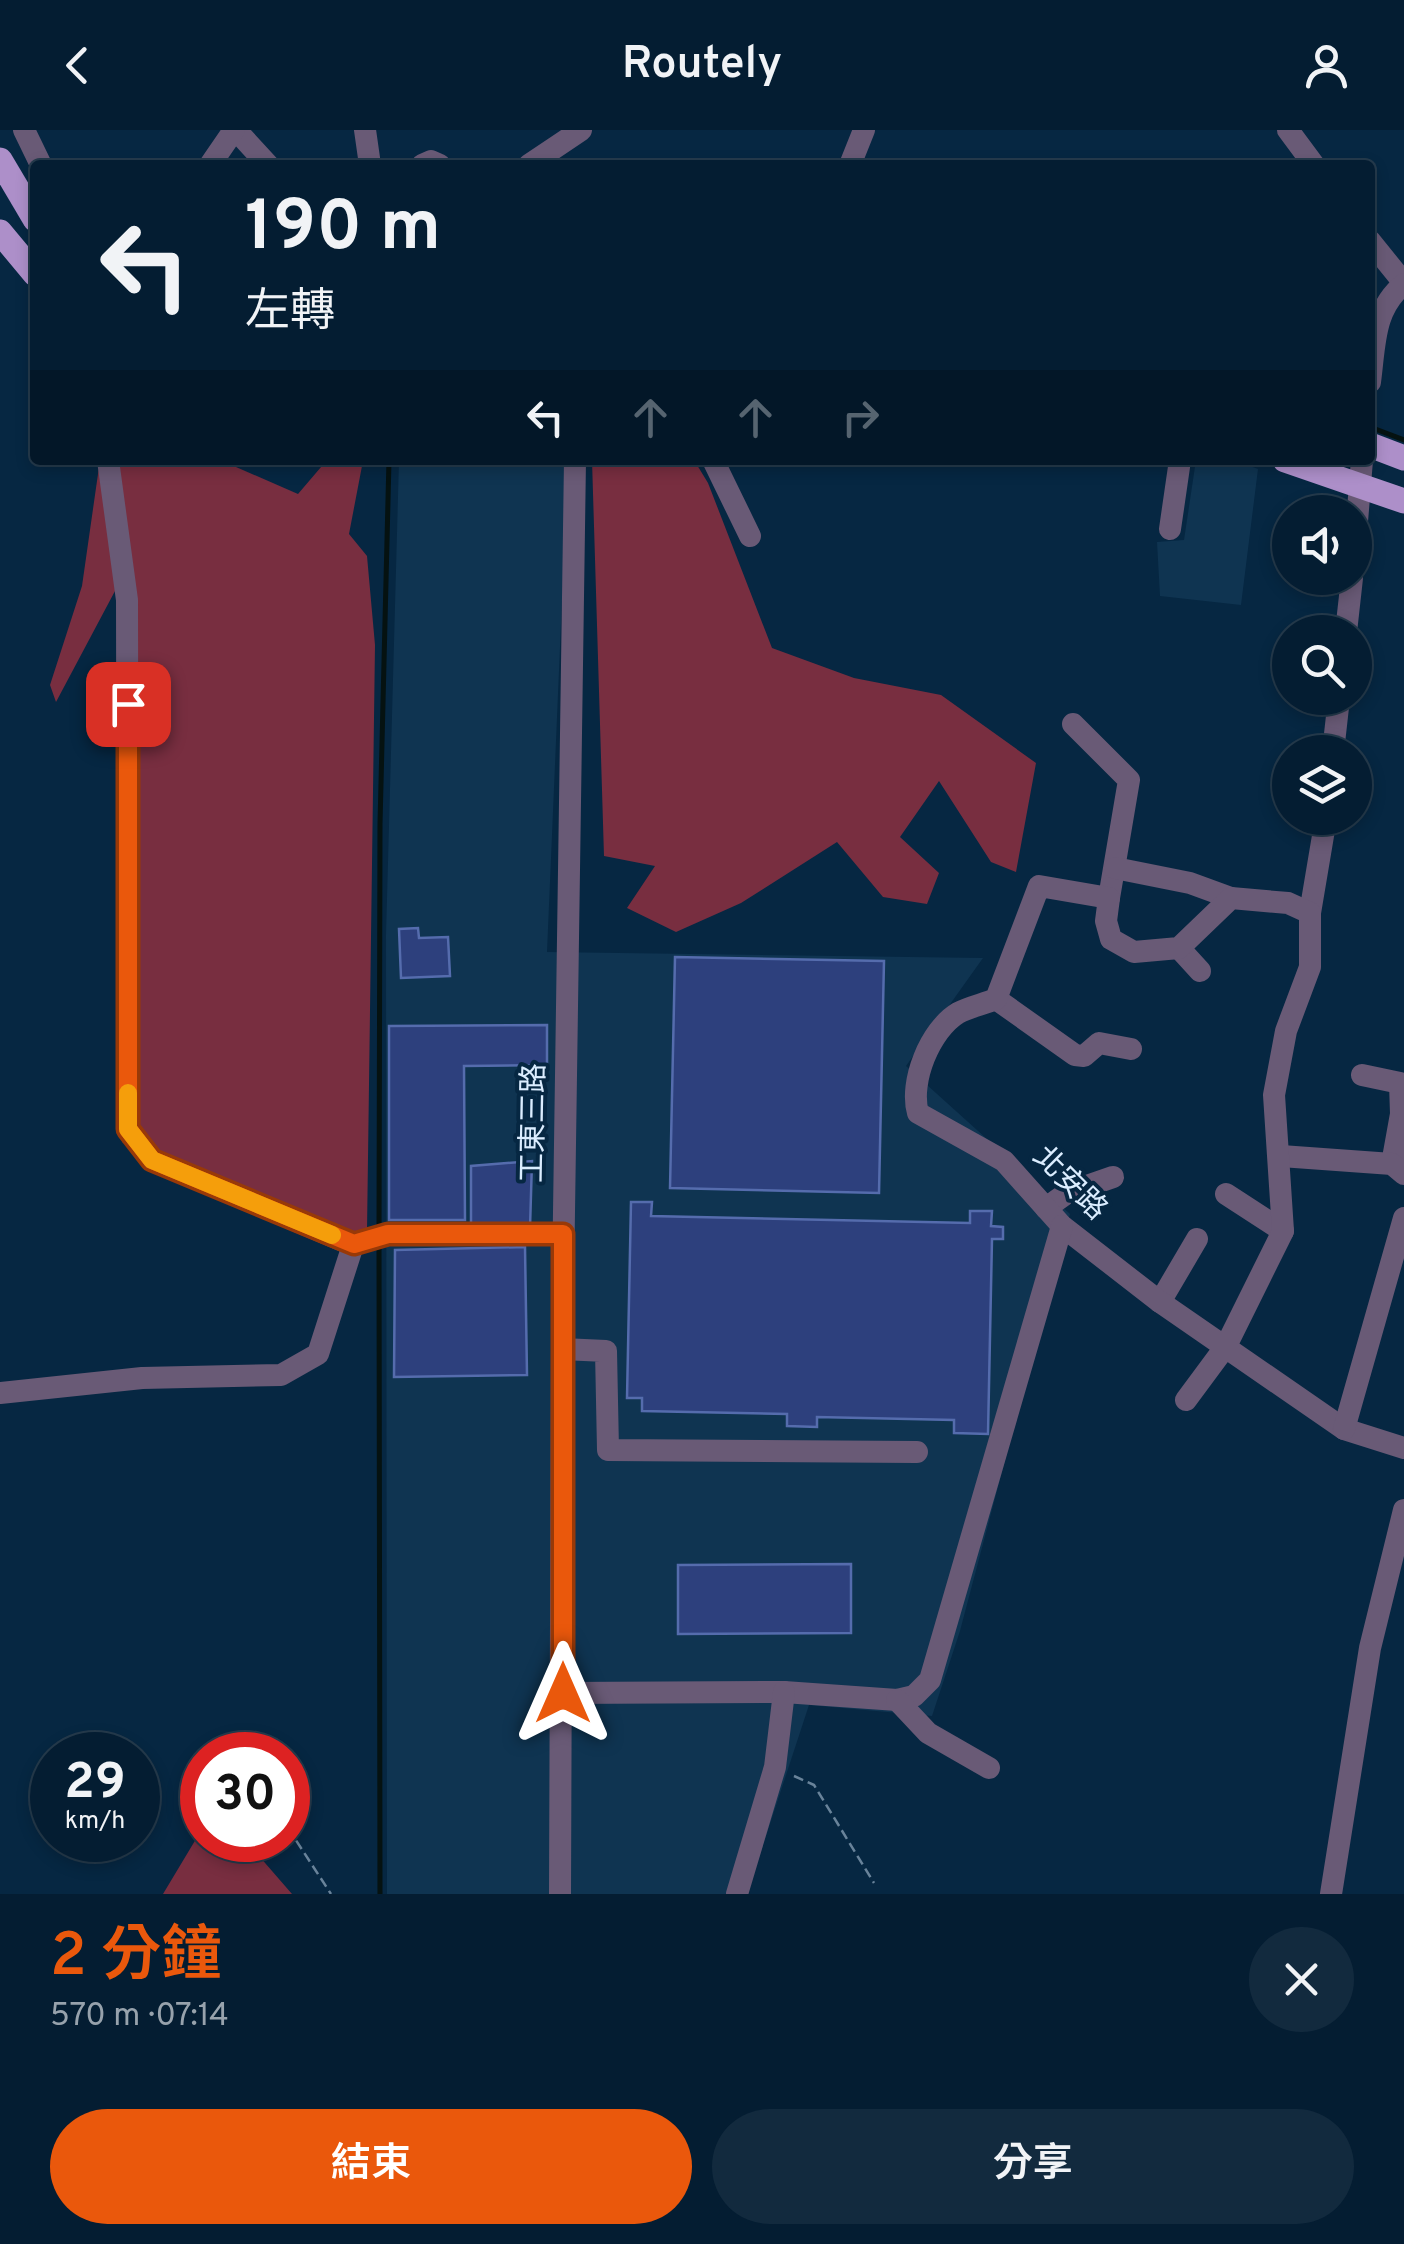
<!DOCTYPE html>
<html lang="zh-TW">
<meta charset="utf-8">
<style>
:root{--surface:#041d32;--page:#122a3e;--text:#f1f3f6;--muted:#97a2ac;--line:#253b4d;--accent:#ea580c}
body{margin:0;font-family:Overpass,"Noto Sans TC",sans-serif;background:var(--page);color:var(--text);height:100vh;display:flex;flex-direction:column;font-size:38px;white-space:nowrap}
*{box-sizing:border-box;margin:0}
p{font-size:32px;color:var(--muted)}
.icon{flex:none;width:55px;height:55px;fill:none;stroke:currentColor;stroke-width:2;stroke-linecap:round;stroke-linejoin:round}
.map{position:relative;height:1764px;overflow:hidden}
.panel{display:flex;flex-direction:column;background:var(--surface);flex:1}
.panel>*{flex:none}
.hud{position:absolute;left:30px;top:30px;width:1345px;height:305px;border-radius:10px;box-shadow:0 5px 15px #0003,0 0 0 2px var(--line);background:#041d32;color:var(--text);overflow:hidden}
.controls{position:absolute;left:1272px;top:365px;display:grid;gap:20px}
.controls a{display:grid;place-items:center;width:100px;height:100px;border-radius:50%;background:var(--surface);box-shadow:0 5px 15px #0003,0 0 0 2px var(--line);font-size:50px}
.speed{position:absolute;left:30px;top:1602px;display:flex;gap:20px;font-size:50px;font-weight:700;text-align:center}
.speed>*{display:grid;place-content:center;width:130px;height:130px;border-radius:50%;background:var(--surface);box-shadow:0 5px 15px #0003,0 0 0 2px var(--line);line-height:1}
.speed small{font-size:25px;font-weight:400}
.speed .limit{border:15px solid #d22;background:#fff;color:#111}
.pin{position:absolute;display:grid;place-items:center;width:85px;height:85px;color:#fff;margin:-42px;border-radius:20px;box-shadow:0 5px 15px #0006}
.me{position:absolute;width:110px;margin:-55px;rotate:0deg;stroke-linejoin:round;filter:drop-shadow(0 0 8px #0008)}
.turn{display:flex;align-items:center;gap:35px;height:210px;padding:0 50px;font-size:45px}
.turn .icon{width:130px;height:130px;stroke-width:2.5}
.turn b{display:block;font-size:70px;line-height:85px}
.lanes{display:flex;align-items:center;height:95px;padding:0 50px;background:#0003;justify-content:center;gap:50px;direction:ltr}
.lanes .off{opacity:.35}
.round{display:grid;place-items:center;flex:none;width:105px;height:105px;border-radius:52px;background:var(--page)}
.headline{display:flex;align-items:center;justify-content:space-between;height:170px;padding:0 50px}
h1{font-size:60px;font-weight:600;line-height:75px;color:var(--accent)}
.action{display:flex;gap:20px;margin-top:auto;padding:20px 50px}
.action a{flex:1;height:115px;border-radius:60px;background:var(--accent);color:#fff;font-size:40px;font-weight:600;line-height:115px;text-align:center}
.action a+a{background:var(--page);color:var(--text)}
header{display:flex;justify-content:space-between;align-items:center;height:130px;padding:0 50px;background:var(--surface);font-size:45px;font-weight:600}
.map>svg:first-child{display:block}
.built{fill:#0f3451}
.green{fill:#782e40}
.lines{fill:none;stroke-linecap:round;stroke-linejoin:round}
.stream{stroke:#051211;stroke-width:5}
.building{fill:#2d407d;stroke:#556cad;stroke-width:2.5}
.path{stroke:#69839a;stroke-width:2.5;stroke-dasharray:10 5;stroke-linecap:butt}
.minor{stroke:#695a76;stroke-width:22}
.major{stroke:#ad8fc9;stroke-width:25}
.route-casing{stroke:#983908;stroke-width:25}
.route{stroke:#ea580c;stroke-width:18}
.slow{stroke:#f59e0b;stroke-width:18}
.labels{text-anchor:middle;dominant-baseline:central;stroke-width:8;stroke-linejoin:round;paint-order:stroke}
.street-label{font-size:30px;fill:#dbedff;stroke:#062742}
</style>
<header><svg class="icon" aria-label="back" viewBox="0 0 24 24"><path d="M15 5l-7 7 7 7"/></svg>Routely<svg class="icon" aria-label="person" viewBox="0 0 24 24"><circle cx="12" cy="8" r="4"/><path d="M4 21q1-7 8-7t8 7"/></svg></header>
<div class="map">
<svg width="1404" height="1764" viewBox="0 0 1404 1764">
<rect width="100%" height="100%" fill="#062742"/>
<!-- built -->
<g class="built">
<path d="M399,330h169l-21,492 436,6 -77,108 164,148 -110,417 -28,85 -123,-11 -62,189h-360l-1,-959z"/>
<path d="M1196,330h38l24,9 -17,136 -81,-9 -3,-54 27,-2z"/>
</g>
<!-- green -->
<g class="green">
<path d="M100,330h120l78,34 29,-34h42l-7,6 -13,68 18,22 8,89 -8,587 -11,15 -172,-64 -62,-41 18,-375 -4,-124 -21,-52 -59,111 -6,-17 32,-99z"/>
<path d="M592,330h102l14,23 64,165 82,30 87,17 95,68 -20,109 -25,-10 -52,-81 -39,56 39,36 -12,31 -44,-7 -46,-55 -96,61 -65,29 -49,-24 28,-42 -51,-10z"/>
<path d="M202,1699v11h43l47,54h-129z"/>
</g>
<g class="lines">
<!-- stream -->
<g class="stream">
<path d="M1370,297l34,13"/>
<path d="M379,1102l1,-408 9,-364"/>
<path d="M379,1113l1,651"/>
</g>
</g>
<!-- building -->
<g class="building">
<path d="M418,798l1,10 29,-1 2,39 -49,2 -2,-49z"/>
<path d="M675,827l209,4 -5,232 -209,-5z"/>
<path d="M547,895v40l-83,1 1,154h-76v-194z"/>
<path d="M532,1031l-2,67 -59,-1v-61z"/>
<path d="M631,1072h21l-1,14 319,7v-12h22l-1,15 12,1v12h-11l-4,195 -34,-1v-13l-137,-3v10l-30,-1v-12l-145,-3v-13h-15z"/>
<path d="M525,1117l2,128 -133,2 1,-127z"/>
<path d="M851,1434v69l-173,1v-69z"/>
</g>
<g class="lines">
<!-- path -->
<g class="path">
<path d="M794,1646l20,9 60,98"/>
<path d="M198,1649l4,2"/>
<path d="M288,1698l43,66"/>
</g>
<!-- minor -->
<g class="minor">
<path d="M24,0l17,35"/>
<path d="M236,0l32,35"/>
<path d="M365,0l5,35"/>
<path d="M1288,0l26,35"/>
<path d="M210,35l24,-35"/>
<path d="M422,35l9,-4 9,4"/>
<path d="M529,35l52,-35"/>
<path d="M850,35l14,-35"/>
<path d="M1370,111l34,42"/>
<path d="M1370,252c5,-37 3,-73 34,-98"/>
<path d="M108,330l19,140 1,529 24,31 201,85 35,-11 175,1"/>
<path d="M713,330l37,76"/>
<path d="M1170,399l10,-69"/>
<path d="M1355,416l7,-86"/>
<path d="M1346,502l6,-54"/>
<path d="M1073,594l56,56 -20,118"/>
<path d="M1333,622l6,-54"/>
<path d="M1115,738l75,15 41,15"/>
<path d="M1310,783l16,-95"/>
<path d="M1179,818l21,23"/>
<path d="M996,869l79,56 9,1 15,-13 32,6"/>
<path d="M1362,945l38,8 1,31 -9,50"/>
<path d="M1281,1026l111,8 12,10"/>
<path d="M1226,1064l57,37"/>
<path d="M1046,1078l21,-15 46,-16"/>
<path d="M1160,1172l37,-63"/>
<path d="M562,1219l44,2 2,99 309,2"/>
<path d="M0,1263l142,-15 139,-3 37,-21 35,-109"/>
<path d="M1186,1270l40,-54 57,-115 -9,-136 12,-64 24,-64v-54l-22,-10 -57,-5 -52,50 -45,4 -23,-13 -5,-18 3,-23 -70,-12 -43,113c-12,5 -27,8 -38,14 -28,17 -49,69 -40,100l86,48 58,65 98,76 184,127 60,19"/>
<path d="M1344,1299l60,-211"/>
<path d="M563,1563l221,-1 113,8 17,-4 16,-16 132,-454"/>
<path d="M897,1570l31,33 61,35"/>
<path d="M560,1764l2,-545 13,-889"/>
<path d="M737,1764l38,-127 9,-75"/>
<path d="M1331,1764l39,-246 34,-138"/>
</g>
<!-- major -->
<g class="major">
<path d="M0,30l35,59"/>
<path d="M0,102l35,42"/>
<path d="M1370,315l34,13"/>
<path d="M1285,330l119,41"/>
</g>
</g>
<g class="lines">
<!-- route casing -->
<g class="route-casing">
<path id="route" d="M128,574v425l24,31 202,84 34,-10h175v459"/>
</g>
<!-- route -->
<use href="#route" class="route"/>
<!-- slow -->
<path class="slow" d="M128,963v36l24,31 180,75"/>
</g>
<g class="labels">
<!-- street labels -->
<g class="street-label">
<text transform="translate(535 993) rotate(-89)">工東三路</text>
<text transform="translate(1069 1054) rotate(45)">北安路</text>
</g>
</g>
</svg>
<div class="controls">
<a><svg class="icon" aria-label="sound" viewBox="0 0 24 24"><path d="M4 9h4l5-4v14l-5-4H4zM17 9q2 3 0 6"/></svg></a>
<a><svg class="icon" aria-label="search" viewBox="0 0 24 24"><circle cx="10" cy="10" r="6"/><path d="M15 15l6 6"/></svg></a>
<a><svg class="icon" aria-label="layers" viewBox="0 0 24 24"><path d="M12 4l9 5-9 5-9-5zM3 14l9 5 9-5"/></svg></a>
</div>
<div class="speed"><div>29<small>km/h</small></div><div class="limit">30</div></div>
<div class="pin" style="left:128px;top:574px;background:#d93025"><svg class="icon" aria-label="arrive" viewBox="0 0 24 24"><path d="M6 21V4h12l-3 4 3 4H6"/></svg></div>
<svg class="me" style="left:563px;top:1563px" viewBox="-20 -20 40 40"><path d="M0-17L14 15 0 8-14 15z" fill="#ea580c" stroke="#fff" stroke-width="4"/></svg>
<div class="hud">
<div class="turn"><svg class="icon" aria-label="left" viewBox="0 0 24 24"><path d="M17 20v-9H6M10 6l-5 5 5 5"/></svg><div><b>190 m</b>左轉</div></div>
<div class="lanes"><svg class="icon" aria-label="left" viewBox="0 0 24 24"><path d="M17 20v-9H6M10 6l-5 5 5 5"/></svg><svg class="icon off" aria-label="ahead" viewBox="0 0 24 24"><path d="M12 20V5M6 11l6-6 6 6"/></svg><svg class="icon off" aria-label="ahead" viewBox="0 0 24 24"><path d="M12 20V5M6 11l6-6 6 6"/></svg><svg class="icon off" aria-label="right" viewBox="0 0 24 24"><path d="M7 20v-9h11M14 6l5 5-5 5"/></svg></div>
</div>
</div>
<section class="panel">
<div class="headline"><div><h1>2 分鐘</h1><p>570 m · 07:14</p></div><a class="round"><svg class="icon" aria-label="close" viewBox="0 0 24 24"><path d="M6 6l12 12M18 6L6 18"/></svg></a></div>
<div class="action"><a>結束</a><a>分享</a></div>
</section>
